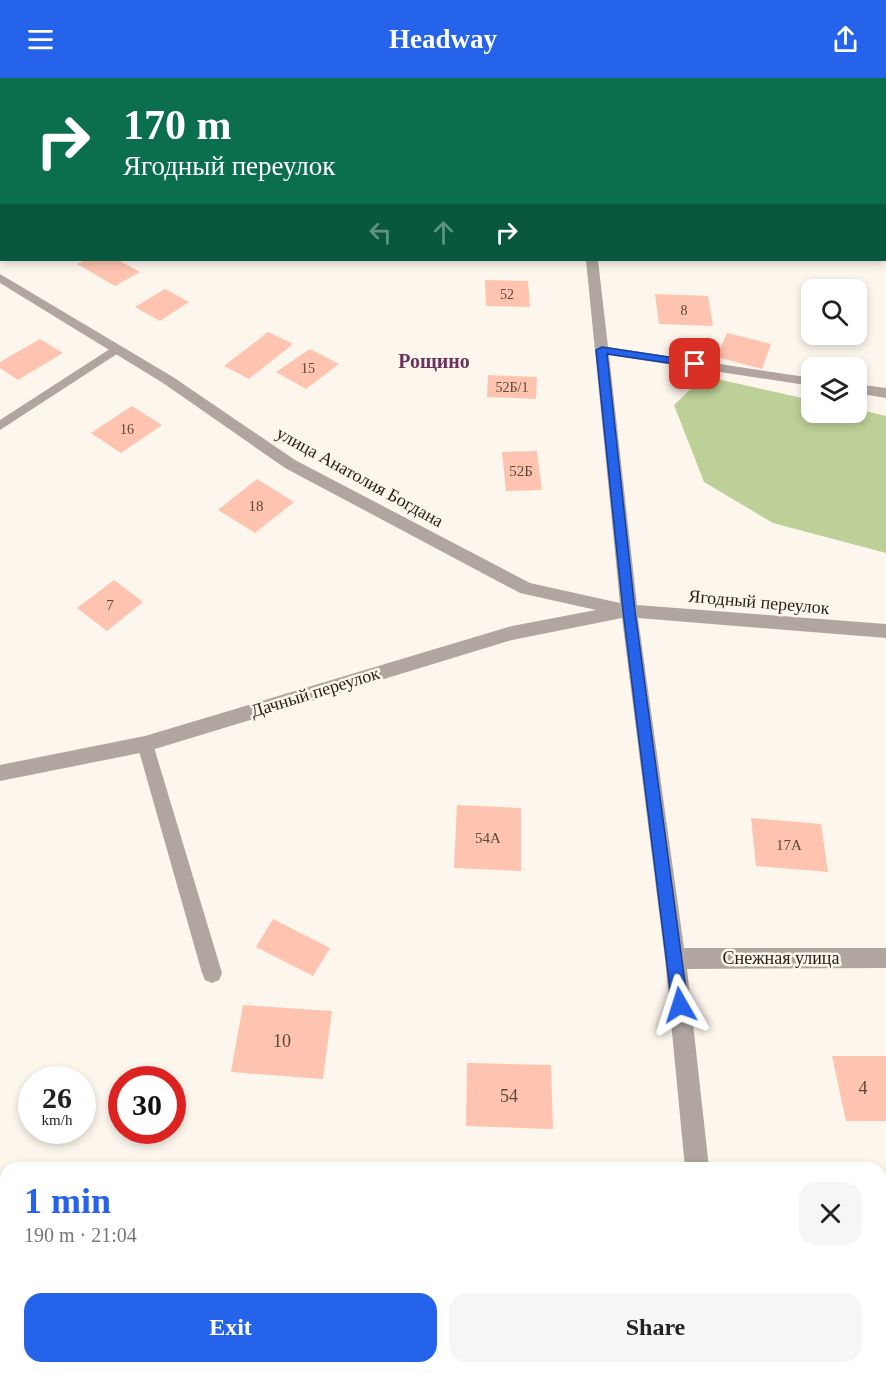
<!DOCTYPE html>
<meta charset="utf-8">
<style>
:root{--surface:#fff;--page:#f6f6f6;--text:#222;--muted:#767676;--accent:#2563eb}
body{margin:0;font-family:Georgia,serif;background:var(--page);color:var(--text);height:100vh;display:flex;flex-direction:column;font-size:22px;white-space:nowrap}
*{box-sizing:border-box;margin:0}
p{font-size:20px;color:var(--muted)}
.icon{flex:none;width:33px;height:33px;fill:none;stroke:currentColor;stroke-width:2;stroke-linecap:round;stroke-linejoin:round}
.map{position:relative;flex:1;overflow:hidden}
.sheet{position:absolute;left:0px;top:1084px;width:886px;height:212px;display:flex;flex-direction:column;background:var(--surface);border-radius:18px 18px 0 0;box-shadow:0 3px 9px #0003}
.sheet>*{flex:none}
.guide{position:absolute;left:0px;top:0px;width:886px;height:183px;box-shadow:0 3px 9px #0003;background:#0b6e4f;color:#fff;overflow:hidden}
.buttons{position:absolute;left:801px;top:201px;display:grid;gap:12px}
.buttons a{display:grid;place-items:center;width:66px;height:66px;border-radius:12px;background:var(--surface);box-shadow:0 3px 9px #0003;font-size:30px}
.speed{position:absolute;left:18px;top:988px;display:flex;gap:12px;font-size:30px;font-weight:700;text-align:center}
.speed>*{display:grid;place-content:center;width:78px;height:78px;border-radius:50%;background:var(--surface);box-shadow:0 3px 9px #0003;line-height:1}
.speed small{font-size:15px;font-weight:400}
.speed .limit{border:9px solid #d22;background:#fff;color:#111}
.pin{position:absolute;display:grid;place-items:center;width:51px;height:51px;color:#fff;margin:-26px;border-radius:12px;box-shadow:0 3px 9px #0006}
.me{position:absolute;width:66px;margin:-33px;rotate:354deg;stroke-linejoin:round;filter:drop-shadow(0 0 4px #0008)}
.turn{display:flex;align-items:center;gap:21px;height:126px;padding:0 24px;font-size:27px}
.turn .icon{width:78px;height:78px;stroke-width:2.5}
.turn b{display:block;font-size:42px;line-height:51px}
.lanes{display:flex;align-items:center;height:57px;padding:0 24px;background:#0003;justify-content:center;gap:30px;direction:ltr}
.lanes .off{opacity:.35}
.round{display:grid;place-items:center;flex:none;width:63px;height:63px;border-radius:18px;background:var(--page)}
.summary{display:flex;align-items:center;justify-content:space-between;height:102px;padding:0 24px}
h1{font-size:36px;font-weight:600;line-height:45px;color:var(--accent)}
.action{display:flex;gap:12px;margin-top:auto;padding:12px 24px}
.action a{flex:1;height:69px;border-radius:18px;background:var(--accent);color:#fff;font-size:24px;font-weight:600;line-height:69px;text-align:center}
.action a+a{background:var(--page);color:var(--text)}
header{display:flex;justify-content:space-between;align-items:center;height:78px;padding:0 24px;background:var(--accent);color:#fff;font-size:27px;font-weight:600}
.map>svg:first-child{display:block}
.green{fill:#bcd097}
.building{fill:#ffc4b0}
.lines{fill:none;stroke-linecap:round;stroke-linejoin:round}
.lane{fill:#b0a69f;fill-rule:evenodd}
.street{fill:#b0a69f;fill-rule:evenodd}
.route{fill:#2563eb;stroke:#184099;stroke-width:1.5}
.labels{text-anchor:middle;dominant-baseline:central;stroke-width:5;stroke-linejoin:round;paint-order:stroke}
.far-number-label{font-size:14px;fill:#5b483c}
.number-label{font-size:15px;fill:#5b483c}
.street-label{font-size:18px;fill:#241f16;stroke:#fdf6ed}
.near-number-label{font-size:18px;fill:#5b483c}
.far-district-label{font-size:20px;font-weight:bold;fill:#6d325c;stroke:#fdf6ed}
</style>
<header><svg class="icon" aria-label="menu" viewBox="0 0 24 24"><path d="M4 6h16M4 12h16M4 18h16"/></svg>Headway<svg class="icon" aria-label="share" viewBox="0 0 24 24"><path d="M12 15V3M7 8l5-5 5 5M5 13v7h14v-7"/></svg></header>
<div class="map">
<svg width="886" height="1295" viewBox="0 0 886 1295">
<rect width="100%" height="100%" fill="#fdf6ed"/>
<!-- green -->
<path class="green" d="M704,298l107,24 1,12h44l1,-3 29,7v137l-113,-30 -69,-41 -30,-77z"/>
<!-- building -->
<g class="building">
<path d="M85,182h33l22,12 -25,14 -38,-22z"/>
<path d="M485,202l43,1 2,26 -44,-1z"/>
<path d="M165,211l24,13 -29,19 -25,-14z"/>
<path d="M655,216l53,2 5,30 -54,-2z"/>
<path d="M268,254l25,12 -44,35 -25,-13z"/>
<path d="M727,255l44,11 -9,25 -45,-12z"/>
<path d="M40,261l23,14 -45,27 -18,-12v-6z"/>
<path d="M310,271l29,15 -33,25 -30,-17z"/>
<path d="M488,297l49,2 -1,22 -49,-2z"/>
<path d="M132,328l30,19 -41,28 -30,-20z"/>
<path d="M537,373l5,39 -36,1 -4,-39z"/>
<path d="M257,401l37,23 -39,31 -37,-23z"/>
<path d="M114,502l29,22 -36,29 -30,-23z"/>
<path d="M457,727l64,3v63l-67,-3z"/>
<path d="M751,740l70,6 7,48 -72,-6z"/>
<path d="M273,841l57,29 -17,28 -57,-29z"/>
<path d="M243,927l89,6 -9,68 -92,-7z"/>
<path d="M832,978h54v65h-40z"/>
<path d="M467,985l84,2 2,64 -87,-3z"/>
<path d="M886,1275v20h-34l-2,-5h30v-14z"/>
</g>
<g class="lines">
<!-- lane -->
<g class="lane">
<path d="M116,267l6,4 -2,3 -120,78v-10z"/>
<path d="M145,659l6,2 2,5 69,229 -3,7 -7,3 -7,-3 -3,-7 -65,-229 2,-5z"/>
</g>
<!-- street -->
<g class="street">
<path d="M275,0h13l-14,2z"/>
<rect x="568" y="0" width="10" height="2"/>
<path d="M752,0h18l1,2h-18z"/>
<rect x="885" y="22" width="1" height="6"/>
<path d="M0,129h2l-2,7z"/>
<path d="M586,182h12l10,87 204,31v8l-203,-31 28,250 249,19v14l-248,-20 46,330h202v20l-199,1 22,199h-24l-20,-209 -43,-341 -110,22 -367,112 -145,29v-16l145,-29 367,-110 84,-16 -76,-17 -235,-125 -122,-85 -163,-100v-9l173,103 122,83 235,123 90,20z"/>
<path d="M856,306l30,4v10l-30,-5z"/>
<path d="M705,1290h26l1,5h-26z"/>
</g>
</g>
<!-- route -->
<path class="route" d="M602,269l93,14 5,3 -5,3 -88,-13 28,257 53,394 -2,6 -6,2 -6,-2 -2,-6 -49,-394 -27,-261z"/>
<g class="labels">
<!-- far-number labels -->
<g class="far-number-label">
<text x="507" y="216">52</text>
<text x="684" y="232">8</text>
<text x="308" y="290">15</text>
<text x="512" y="309">52Б/1</text>
<text x="127" y="351">16</text>
</g>
<!-- number labels -->
<g class="number-label">
<text x="521" y="393">52Б</text>
<text x="256" y="428">18</text>
<text x="110" y="527">7</text>
<text x="488" y="760">54А</text>
<text x="789" y="767">17А</text>
</g>
<!-- street labels -->
<g class="street-label">
<text transform="translate(360 399) rotate(29)">улица Анатолия Богдана</text>
<text transform="translate(759 524) rotate(5)">Ягодный переулок</text>
<text transform="translate(315 614) rotate(-17)">Дачный переулок</text>
<text x="781" y="880">Снежная улица</text>
</g>
<!-- near-number labels -->
<g class="near-number-label">
<text x="282" y="963">10</text>
<text x="863" y="1010">4</text>
<text x="509" y="1018">54</text>
</g>
<!-- far-district labels -->
<g class="far-district-label">
<text x="434" y="283">Рощино</text>
</g>
</g>
</svg>
<div class="buttons">
<a><svg class="icon" aria-label="search" viewBox="0 0 24 24"><circle cx="10" cy="10" r="6"/><path d="M15 15l6 6"/></svg></a>
<a><svg class="icon" aria-label="layers" viewBox="0 0 24 24"><path d="M12 4l9 5-9 5-9-5zM3 14l9 5 9-5"/></svg></a>
</div>
<div class="speed"><div>26<small>km/h</small></div><div class="limit">30</div></div>
<div class="pin" style="left:695px;top:286px;background:#d93025"><svg class="icon" aria-label="arrive" viewBox="0 0 24 24"><path d="M6 21V4h12l-3 4 3 4H6"/></svg></div>
<svg class="me" style="left:680px;top:927px" viewBox="-20 -20 40 40"><path d="M0-17L14 15 0 8-14 15z" fill="#2563eb" stroke="#fff" stroke-width="4"/></svg>
<div class="guide">
<div class="turn"><svg class="icon" aria-label="right" viewBox="0 0 24 24"><path d="M7 20v-9h11M14 6l5 5-5 5"/></svg><div><b>170 m</b>Ягодный переулок</div></div>
<div class="lanes"><svg class="icon off" aria-label="left" viewBox="0 0 24 24"><path d="M17 20v-9H6M10 6l-5 5 5 5"/></svg><svg class="icon off" aria-label="ahead" viewBox="0 0 24 24"><path d="M12 20V5M6 11l6-6 6 6"/></svg><svg class="icon" aria-label="right" viewBox="0 0 24 24"><path d="M7 20v-9h11M14 6l5 5-5 5"/></svg></div>
</div>
<section class="sheet">
<div class="summary"><div><h1>1 min</h1><p>190 m · 21:04</p></div><a class="round"><svg class="icon" aria-label="close" viewBox="0 0 24 24"><path d="M6 6l12 12M18 6L6 18"/></svg></a></div>
<div class="action"><a>Exit</a><a>Share</a></div>
</section>
</div>
